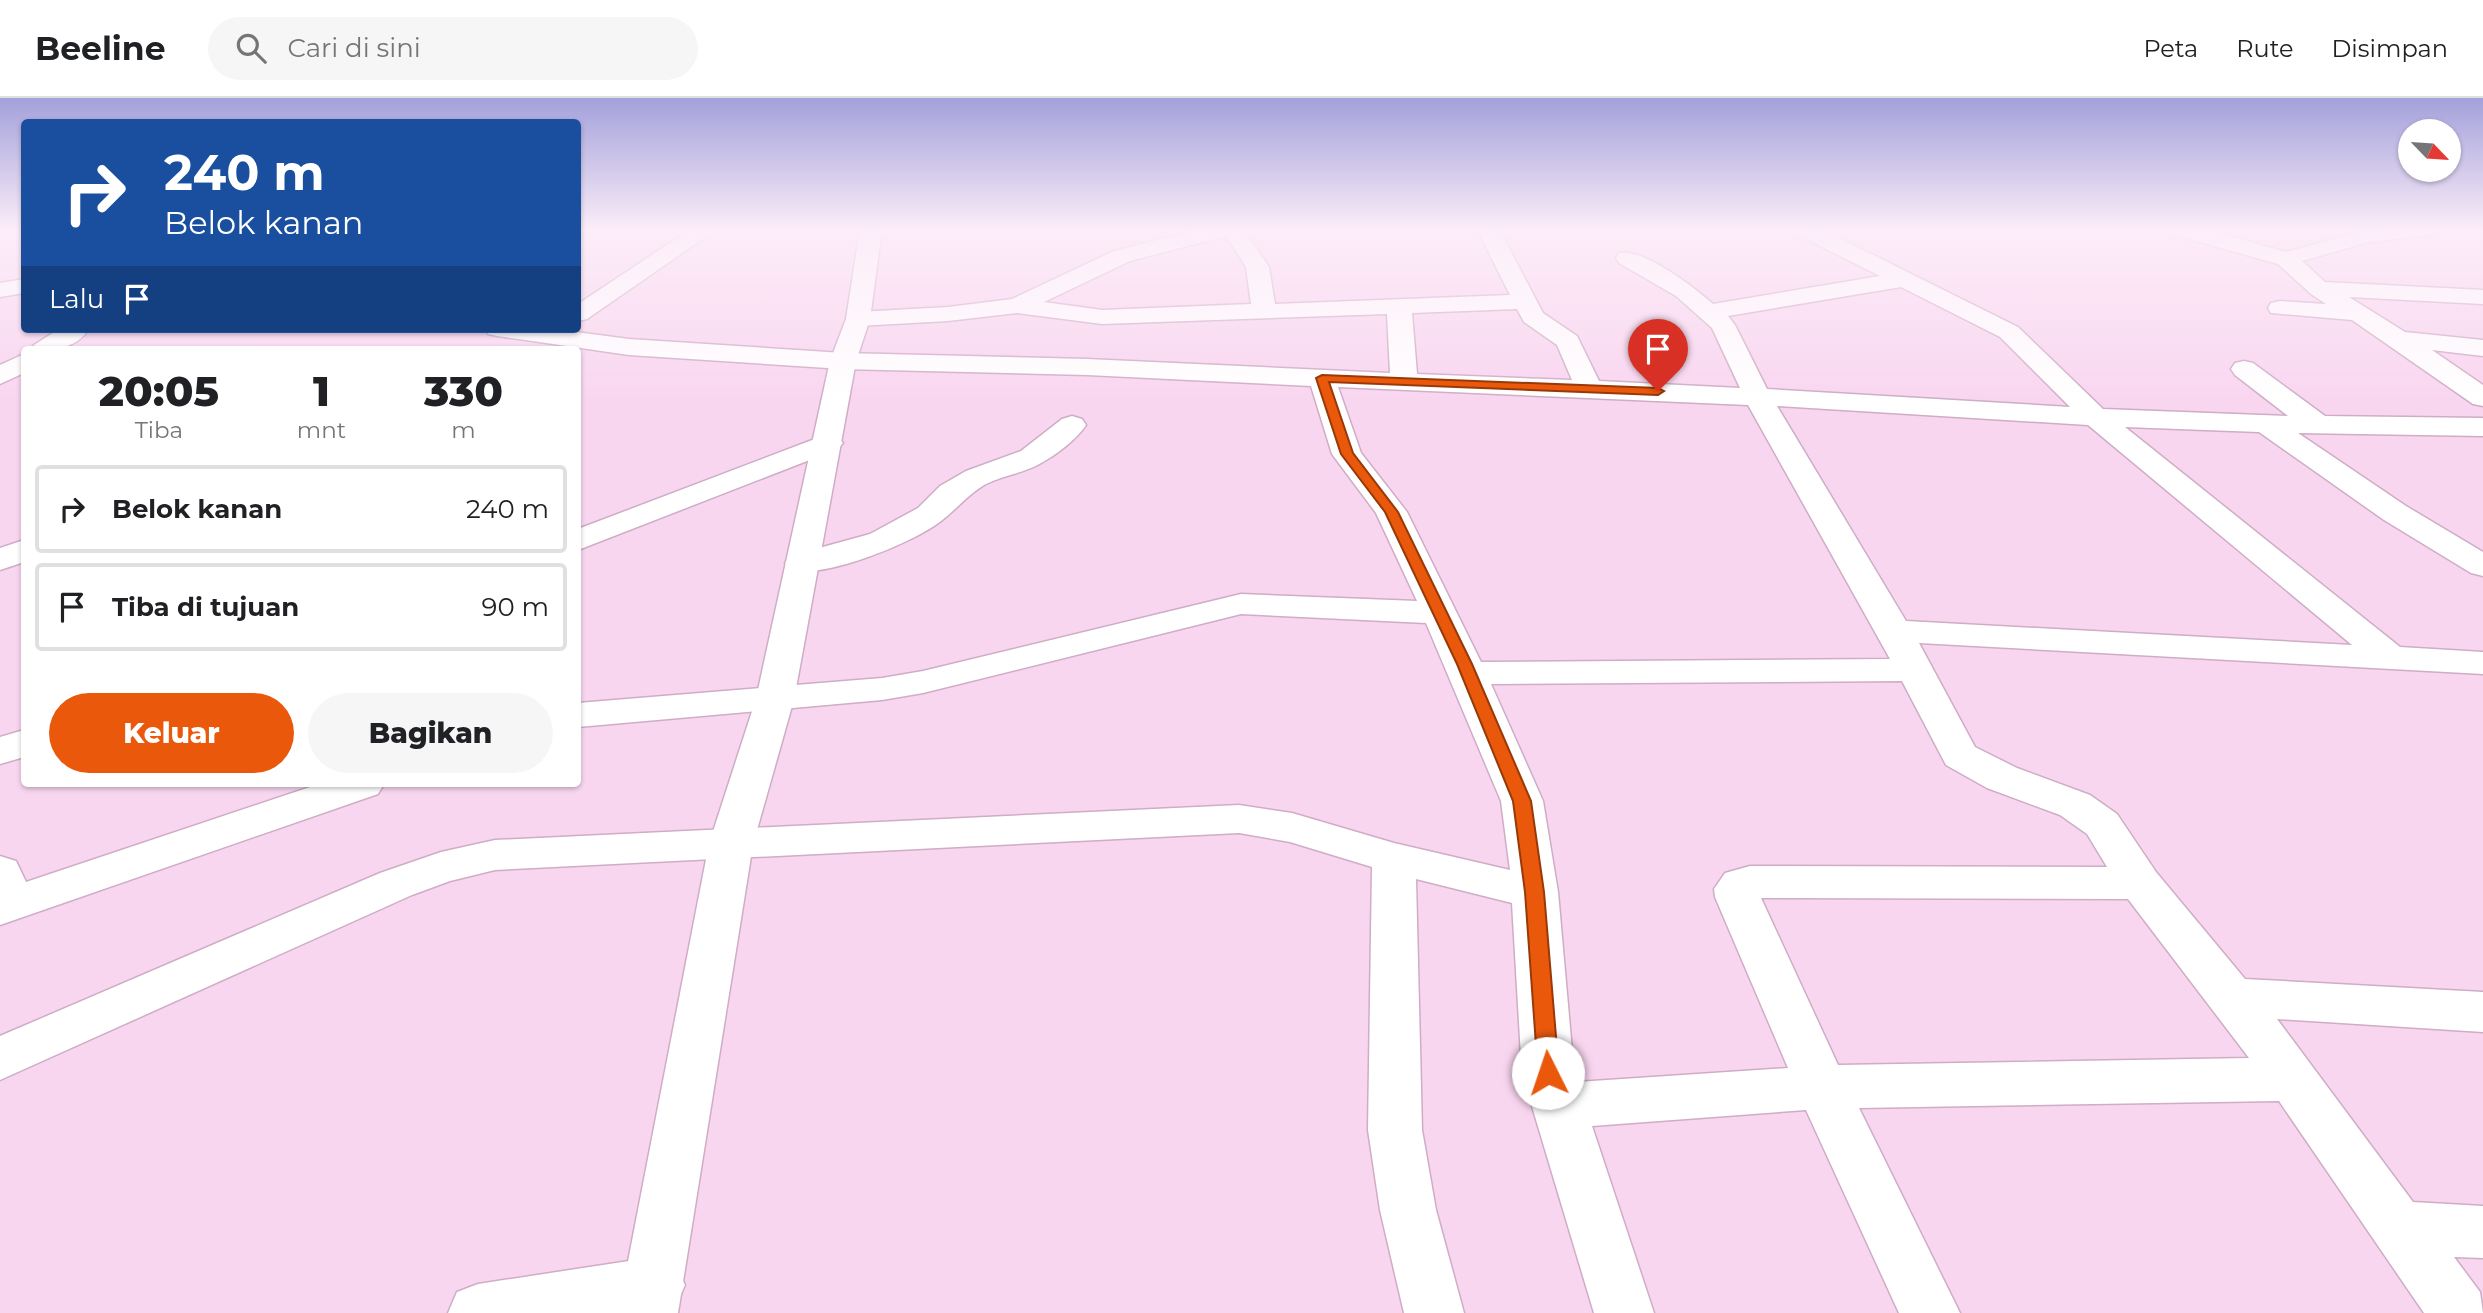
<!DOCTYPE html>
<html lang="id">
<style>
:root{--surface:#fff;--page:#f6f6f6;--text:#202124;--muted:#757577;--line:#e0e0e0;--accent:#ea580c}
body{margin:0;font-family:Montserrat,sans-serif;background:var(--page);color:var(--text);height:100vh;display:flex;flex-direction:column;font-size:26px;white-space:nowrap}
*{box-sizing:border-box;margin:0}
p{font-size:23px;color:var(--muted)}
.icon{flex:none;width:38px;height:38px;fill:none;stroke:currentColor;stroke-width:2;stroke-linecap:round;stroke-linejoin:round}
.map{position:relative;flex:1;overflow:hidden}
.details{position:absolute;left:21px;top:248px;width:560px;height:441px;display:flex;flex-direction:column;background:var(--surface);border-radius:7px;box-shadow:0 2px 5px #0004}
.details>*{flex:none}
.hud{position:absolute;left:21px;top:21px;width:560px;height:214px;border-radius:7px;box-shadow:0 2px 5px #0004;background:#1a4fa0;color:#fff;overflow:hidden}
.needle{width:46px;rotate:115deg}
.controls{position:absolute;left:2398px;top:21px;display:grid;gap:14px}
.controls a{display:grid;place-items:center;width:63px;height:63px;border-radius:50%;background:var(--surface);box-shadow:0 2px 5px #0004;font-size:35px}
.pin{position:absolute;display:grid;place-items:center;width:60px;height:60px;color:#fff;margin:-72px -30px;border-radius:50% 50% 50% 0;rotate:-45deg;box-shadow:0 0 7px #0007}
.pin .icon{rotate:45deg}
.me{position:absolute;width:77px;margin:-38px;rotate:356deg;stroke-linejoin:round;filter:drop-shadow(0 0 5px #0008)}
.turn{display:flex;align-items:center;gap:24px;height:147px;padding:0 28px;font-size:32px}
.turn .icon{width:91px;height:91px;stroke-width:2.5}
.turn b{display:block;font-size:49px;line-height:60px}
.then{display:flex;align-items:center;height:66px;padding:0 28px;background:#0003;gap:14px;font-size:26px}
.eta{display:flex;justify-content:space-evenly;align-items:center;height:119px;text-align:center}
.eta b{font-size:42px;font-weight:800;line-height:49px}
.cta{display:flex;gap:14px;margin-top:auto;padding:14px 28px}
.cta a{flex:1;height:80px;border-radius:42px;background:var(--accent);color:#fff;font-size:28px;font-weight:800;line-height:80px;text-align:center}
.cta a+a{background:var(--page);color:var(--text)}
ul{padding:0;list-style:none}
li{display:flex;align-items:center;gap:21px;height:88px;margin:0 14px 10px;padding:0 14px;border:4px solid var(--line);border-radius:7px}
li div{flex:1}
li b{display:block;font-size:26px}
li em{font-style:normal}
header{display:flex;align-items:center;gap:42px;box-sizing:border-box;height:98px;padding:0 35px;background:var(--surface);border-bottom:2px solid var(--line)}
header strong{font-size:33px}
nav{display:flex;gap:38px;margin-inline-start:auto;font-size:24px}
.search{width:490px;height:63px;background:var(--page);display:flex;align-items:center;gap:18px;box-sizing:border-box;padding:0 24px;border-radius:38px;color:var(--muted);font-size:26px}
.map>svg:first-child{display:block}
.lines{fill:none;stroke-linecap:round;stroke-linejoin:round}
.minor-casing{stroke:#ceadc5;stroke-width:3}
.tertiary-casing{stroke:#ceadc5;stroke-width:3}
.minor{fill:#fff;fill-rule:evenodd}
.tertiary{fill:#fff;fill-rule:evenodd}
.route{fill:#ea580c;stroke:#983908;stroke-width:2}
</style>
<header>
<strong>Beeline</strong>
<div class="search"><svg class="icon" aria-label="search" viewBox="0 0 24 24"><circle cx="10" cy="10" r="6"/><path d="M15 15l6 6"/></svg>Cari di sini</div>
<nav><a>Peta</a><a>Rute</a><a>Disimpan</a></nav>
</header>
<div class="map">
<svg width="2483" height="1215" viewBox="0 0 2483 1215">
<rect width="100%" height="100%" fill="#f9d6f0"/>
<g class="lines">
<!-- minor casing -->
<g class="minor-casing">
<g id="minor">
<path d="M691,131h26l-130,90 -9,2v-17z"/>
<path d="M1202,131h41l26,38 6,37 235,-9 -33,-66h22l44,84 34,23 22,45 141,7 -28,-60 -36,-32 -57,-33 -3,-5 3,-5c23,-6 76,35 94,51l167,-28 -84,-42 -3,-5h28l197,98 85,82 185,7 -53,-41 -4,-6 4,-6 9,-2 9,2 72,53 158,2v18l-185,-3 108,73 77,46v24l-12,-3 -87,-53 -125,-88 -134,-5 275,220 83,5v22l-564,-31 56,104 42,21 73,27 27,19 39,58 89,107 238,13v40l-206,-13 136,183 70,4v52l-29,-1 26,35 3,21h-59l-145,-212 -420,7 101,205h-61l-93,-203 -214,16 62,187h-60l-72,-240 -10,-170 -96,-24 6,251 14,80 28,103h-60l-24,-103 -12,-80 4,-263 -82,-25 -51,-9 -744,37 -45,11 -38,14 -412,185v-44l380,-163 61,-21 54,-12 744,-35 53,8 102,30 116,27 -9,-69 -75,-178 -185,-9 -318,79 -41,7 -304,27v-24l304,-25 41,-7 318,-77 176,7 -41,-88 -44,-59 -21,-68 -224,-11 -244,-6 -214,-14 -132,-19 -9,-2 -3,-5h68l76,10 214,14 244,6 303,14 -3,-59 -285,10 -85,-11 -69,8 -90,5 -9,-2 -3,-5 3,-5 9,-2 90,-5 64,-8 102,-48zM1226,138l20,31 5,37 -149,6 -58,-8 86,-41zM1901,189l99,50 70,70 -303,-18 -32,-64 -7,-9zM1517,211l7,13 33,23 15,35 -155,-6 -5,-61zM1338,289l410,18 142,254 -409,3 -74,-150 -46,-59zM1777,308l311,19 264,220 -446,-24zM1902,583l44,84 41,23 73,27 27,19 20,33 -357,-1 -25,7 -11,16 1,8 73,171 -211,14 -3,-9 -16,-181 -15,-91 -52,-117zM1761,800l367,1 121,159 -411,7z"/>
<path d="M2168,131h36l82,23 81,-22 73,-1 -3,5 -8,1 -60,7 -67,19 23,21 158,8v14l-134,-7 56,35 78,8v16l-51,-6 51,35v21l-10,-2 -121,-84 -81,-7 -3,-5 3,-5 9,-2 46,3 -15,-10 -33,-30 -107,-30z"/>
<path d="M24,181v14l-24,4v-14z"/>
<path d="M59,231h30c-14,21 -36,21 -59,21l4,-5z"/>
<path d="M24,256v19l-24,11v-19z"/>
<path d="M1072,318l10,3 4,6c-9,14 -30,30 -45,38 -16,10 -38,12 -55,21 -18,10 -29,25 -45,37 -28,22 -117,58 -151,49l-5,-7 5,-7 80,-22 48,-26 22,-22 26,-15 55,-20 41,-32z"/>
<path d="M828,336l10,3 5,6 -5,6 -260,101v-21z"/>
<path d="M24,442v22l-24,8v-22z"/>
<path d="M24,632v27l-24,7v-27z"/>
<path d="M319,686h65l-6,10 -378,131v-69l16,5 10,21z"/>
<path d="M655,1159l21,8 9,20 -9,20 -21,8h-207l9,-21 21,-8z"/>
</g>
</g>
<!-- tertiary casing -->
<g class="tertiary-casing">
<path id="tertiary" d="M860,131h22l-12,90 -14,42 -62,338 -41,145 -75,469h-60l91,-469 47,-145 74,-338 16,-42z"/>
</g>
<!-- minor -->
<use href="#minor" class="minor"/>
<!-- tertiary -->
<use href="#tertiary" class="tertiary"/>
</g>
<!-- sky -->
<linearGradient id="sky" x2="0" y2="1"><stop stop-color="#a3a1db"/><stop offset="0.44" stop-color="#fcedf8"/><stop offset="1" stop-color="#fcedf8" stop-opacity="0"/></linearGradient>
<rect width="2483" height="301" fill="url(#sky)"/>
<!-- route -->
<path class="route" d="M1322,277l336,13 6,3 -6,4 -329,-13 24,71 45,59 74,152 59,137 13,91 15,181 -3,6 -8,2 -7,-2 -3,-6 -13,-181 -12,-91 -56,-137 -72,-152 -44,-58 -25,-76z"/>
</svg>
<div class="controls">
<a><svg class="needle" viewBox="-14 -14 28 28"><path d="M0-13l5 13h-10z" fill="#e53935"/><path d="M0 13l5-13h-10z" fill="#757577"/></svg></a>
</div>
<div class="pin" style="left:1658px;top:293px;background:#d93025"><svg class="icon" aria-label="arrive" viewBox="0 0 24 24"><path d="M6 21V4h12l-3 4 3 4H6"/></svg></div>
<svg class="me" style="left:1548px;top:975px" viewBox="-20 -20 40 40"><circle r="19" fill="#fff"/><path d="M0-13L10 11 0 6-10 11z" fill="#ea580c"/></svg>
<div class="hud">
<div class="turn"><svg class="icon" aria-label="right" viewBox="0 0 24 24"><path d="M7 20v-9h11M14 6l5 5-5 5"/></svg><div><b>240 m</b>Belok kanan</div></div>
<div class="then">Lalu<svg class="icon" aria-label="arrive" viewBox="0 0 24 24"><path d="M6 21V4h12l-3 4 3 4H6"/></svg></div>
</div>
<section class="details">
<div class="eta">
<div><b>20:05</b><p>Tiba</p></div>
<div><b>1</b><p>mnt</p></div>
<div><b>330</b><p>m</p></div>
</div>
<ul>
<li><svg class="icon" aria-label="right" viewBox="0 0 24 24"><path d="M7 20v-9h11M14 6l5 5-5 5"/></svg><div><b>Belok kanan</b></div><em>240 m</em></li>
<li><svg class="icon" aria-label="arrive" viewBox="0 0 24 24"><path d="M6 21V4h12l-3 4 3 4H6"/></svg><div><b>Tiba di tujuan</b></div><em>90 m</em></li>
</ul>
<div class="cta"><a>Keluar</a><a>Bagikan</a></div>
</section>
</div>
